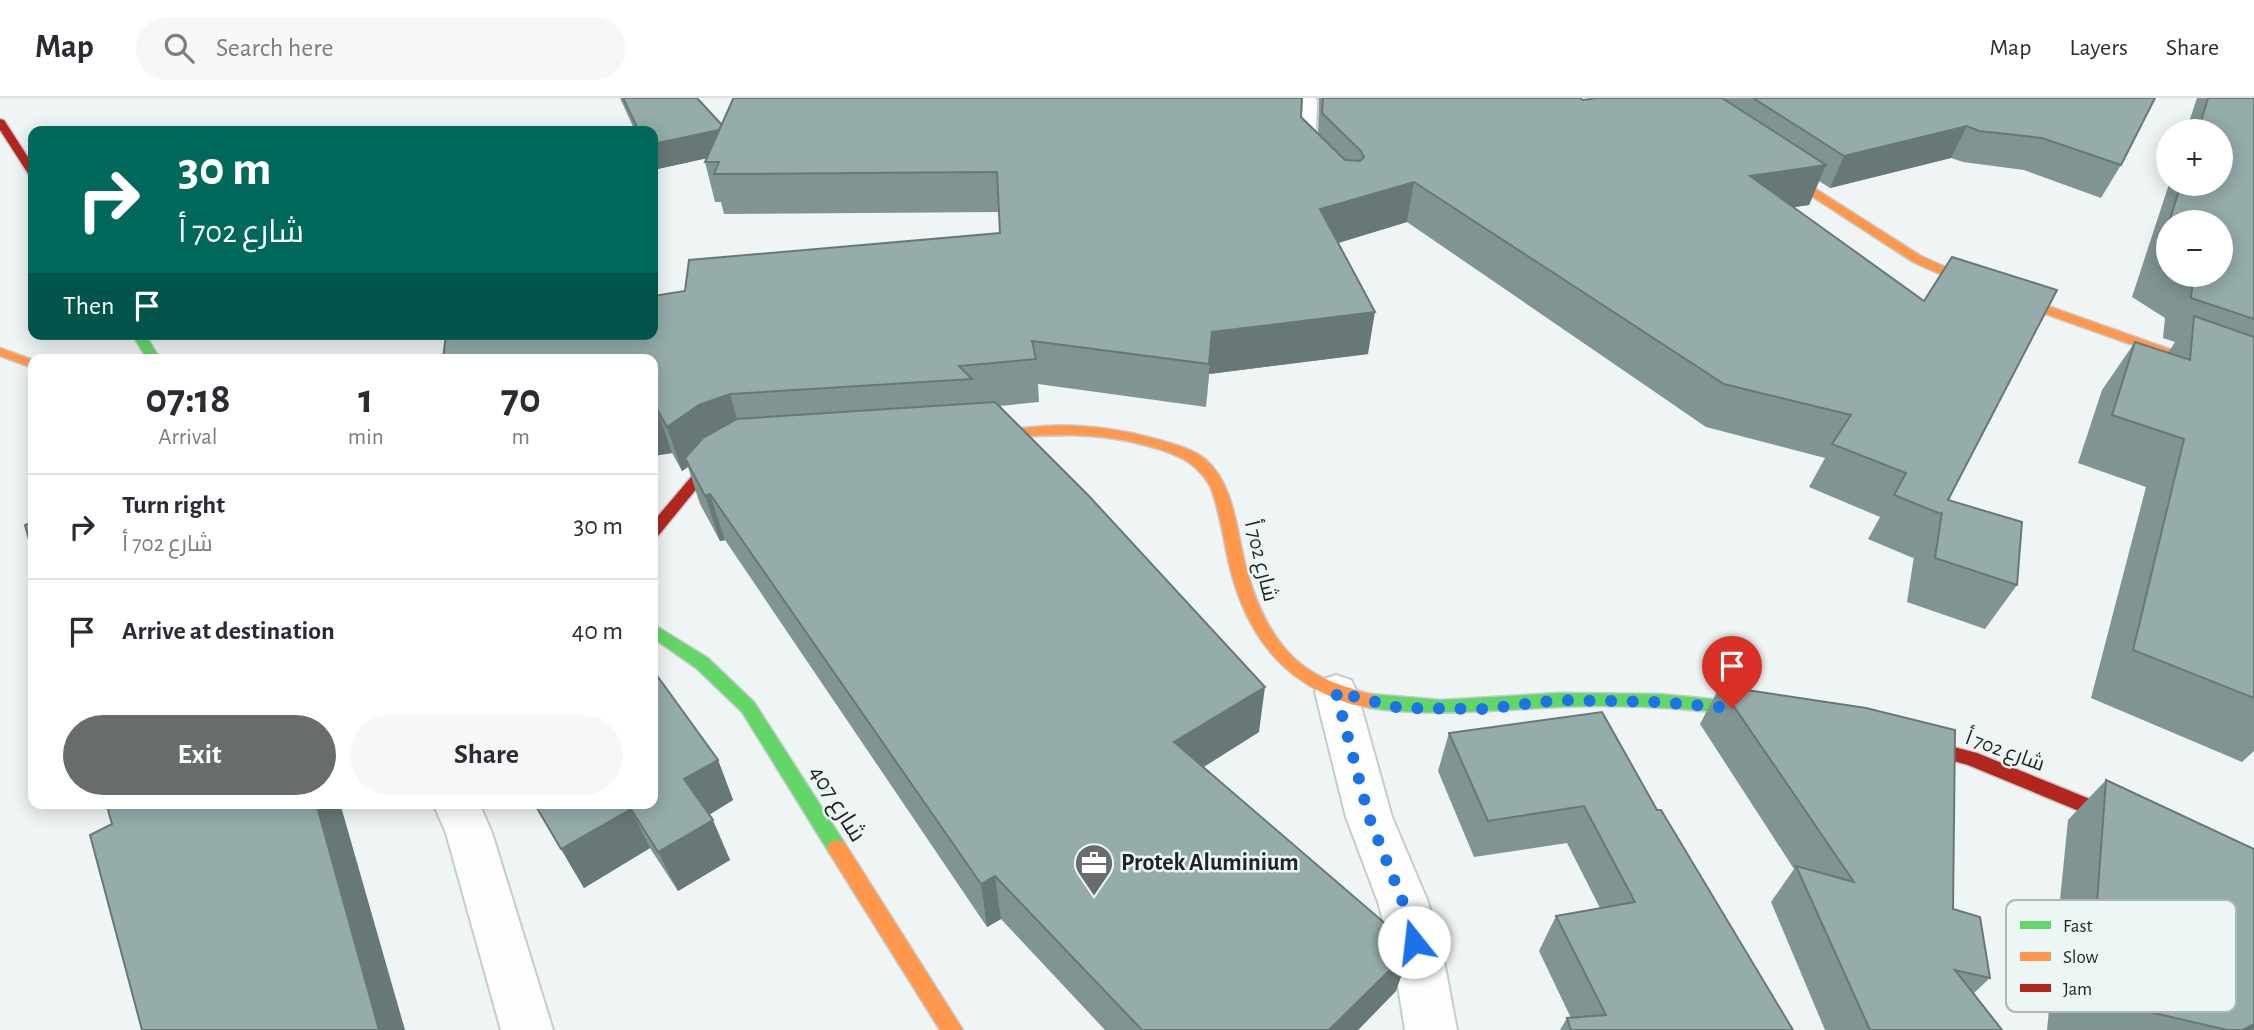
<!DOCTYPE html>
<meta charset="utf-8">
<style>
:root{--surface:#fff;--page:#f7f7f7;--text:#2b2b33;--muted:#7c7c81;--line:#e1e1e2;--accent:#686c6c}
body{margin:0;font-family:"Alegreya Sans",Cairo,sans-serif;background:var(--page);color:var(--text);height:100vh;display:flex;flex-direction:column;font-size:26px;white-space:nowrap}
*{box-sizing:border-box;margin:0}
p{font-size:23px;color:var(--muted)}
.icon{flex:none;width:38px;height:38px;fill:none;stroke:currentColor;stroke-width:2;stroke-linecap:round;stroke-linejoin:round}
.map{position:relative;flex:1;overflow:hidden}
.sheet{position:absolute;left:28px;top:256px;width:630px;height:455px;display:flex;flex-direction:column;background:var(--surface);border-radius:14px;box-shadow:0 4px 18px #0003}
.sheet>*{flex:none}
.hud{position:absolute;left:28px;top:28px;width:630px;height:214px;border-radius:14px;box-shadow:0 4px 18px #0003;background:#00695c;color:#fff;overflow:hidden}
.tools{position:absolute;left:2156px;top:21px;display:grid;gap:14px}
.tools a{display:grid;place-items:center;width:77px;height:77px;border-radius:50%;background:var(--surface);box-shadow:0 4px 18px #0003;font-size:35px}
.pin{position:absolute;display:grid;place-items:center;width:60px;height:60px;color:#fff;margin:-72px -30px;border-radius:50% 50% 50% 0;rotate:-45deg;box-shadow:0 0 7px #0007}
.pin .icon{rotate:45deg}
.me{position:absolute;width:77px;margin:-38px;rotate:344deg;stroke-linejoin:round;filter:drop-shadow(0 0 5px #0008)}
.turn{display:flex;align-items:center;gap:24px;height:147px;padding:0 35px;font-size:32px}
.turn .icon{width:91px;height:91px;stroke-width:2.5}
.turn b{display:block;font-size:49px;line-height:60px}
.then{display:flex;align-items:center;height:66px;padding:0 35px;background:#0003;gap:14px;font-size:26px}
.eta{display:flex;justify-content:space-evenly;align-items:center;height:119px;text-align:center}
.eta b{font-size:42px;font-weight:700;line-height:49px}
.button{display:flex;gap:14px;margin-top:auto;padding:14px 35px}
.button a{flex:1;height:80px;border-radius:42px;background:var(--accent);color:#fff;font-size:28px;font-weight:700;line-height:80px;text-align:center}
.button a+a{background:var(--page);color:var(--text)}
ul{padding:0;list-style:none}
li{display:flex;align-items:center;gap:21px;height:105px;padding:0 35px;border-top:2px solid var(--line)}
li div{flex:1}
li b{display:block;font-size:26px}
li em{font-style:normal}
header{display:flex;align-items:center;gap:42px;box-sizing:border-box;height:98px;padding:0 35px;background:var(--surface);border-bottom:2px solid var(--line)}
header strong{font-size:33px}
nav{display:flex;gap:38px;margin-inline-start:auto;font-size:24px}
.search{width:490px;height:63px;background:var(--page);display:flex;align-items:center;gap:18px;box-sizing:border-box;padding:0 24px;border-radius:38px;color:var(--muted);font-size:26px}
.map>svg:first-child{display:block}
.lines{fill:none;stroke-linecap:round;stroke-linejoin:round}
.lane-casing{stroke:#c7cbcb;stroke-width:3}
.street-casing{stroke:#c7cbcb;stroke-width:4}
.fast-casing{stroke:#c7cbcb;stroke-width:3}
.slow-casing{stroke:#c7cbcb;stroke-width:3}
.jam-casing{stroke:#c7cbcb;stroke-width:3}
.lane{fill:#fdfdfd;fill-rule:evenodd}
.street{fill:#fdfdfd;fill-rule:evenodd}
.fast{fill:#63d668;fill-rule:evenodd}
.slow{fill:#ff974d;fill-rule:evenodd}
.jam{fill:#b3261e;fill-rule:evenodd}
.wall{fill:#809492;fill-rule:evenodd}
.shaded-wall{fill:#687877}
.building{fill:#95acaa;stroke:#687877;stroke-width:2}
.route{stroke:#1a73e8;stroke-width:12;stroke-dasharray:0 21.6}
.labels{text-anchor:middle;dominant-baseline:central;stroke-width:5;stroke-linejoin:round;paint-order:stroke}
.street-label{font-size:21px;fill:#1f2323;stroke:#ecf7f5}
.near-street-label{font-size:24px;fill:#1f2323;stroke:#ecf7f5}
.near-poi-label{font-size:24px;font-weight:bold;fill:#1f2323;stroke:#ecf7f5;text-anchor:start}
.key{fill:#ecf7f5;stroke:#aeb7b6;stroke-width:2}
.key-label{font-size:19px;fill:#1f2323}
</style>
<header>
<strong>Map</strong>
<div class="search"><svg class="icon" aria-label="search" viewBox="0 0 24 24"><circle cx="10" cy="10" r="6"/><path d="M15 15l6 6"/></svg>Search here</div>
<nav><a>Map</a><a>Layers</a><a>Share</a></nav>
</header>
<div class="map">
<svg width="2254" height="932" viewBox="0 0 2254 932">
<rect width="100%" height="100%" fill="#eff4f4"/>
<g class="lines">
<!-- lane casing -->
<g class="lane-casing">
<path id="lane" d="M1296,0h19l2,3 -2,52 -8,5 -8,-5 4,-50z"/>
</g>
<!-- street casing -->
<g class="street-casing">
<g id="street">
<path d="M1336,577l15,5 6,12 35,125 36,85 16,59 13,69h-52l-11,-69 -16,-59 -32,-85 -31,-125 6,-12z"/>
<path d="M433,705h46l13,30 61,197h-52l-55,-197z"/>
</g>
</g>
<!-- fast casing -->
<g class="fast-casing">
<g id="fast">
<path d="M132,236h13l15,25h-13z"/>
<path d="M653,526l55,34 46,44 90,140 3,6 -3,6 -7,2 -7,-2 -88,-142 -46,-44 -43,-30z"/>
<path d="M1558,595l102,1 102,10 6,2 3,5 -3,5 -6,2c-68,-10 -136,-14 -204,-11 -63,3 -125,10 -188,1l-6,-2 -3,-5 3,-5 6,-2 71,6z"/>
</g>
</g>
<!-- slow casing -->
<g class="slow-casing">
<g id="slow">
<path d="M1767,65h8l146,93 51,23 282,100v9l-290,-103 -51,-23 -146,-95z"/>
<path d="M0,250l33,12v8l-33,-12z"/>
<path d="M1046,328c39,-2 73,3 110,13 17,5 35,9 49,20 30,26 31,71 41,108 9,34 23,68 49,92 24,22 52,28 81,37l3,5 -3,5c-14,4 -38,-6 -51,-12 -55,-26 -82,-72 -96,-130 -6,-26 -9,-53 -19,-78 -14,-25 -36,-33 -62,-40 -60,-17 -112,-10 -173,-6l-7,-4 7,-4z"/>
<path d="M837,742l7,2 119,188h-23l-110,-176 -3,-6 3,-6z"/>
</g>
</g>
<!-- jam casing -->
<g class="jam-casing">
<g id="jam">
<path d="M0,21l4,1 29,45v11l-4,-1 -29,-45z"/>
<path d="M734,352l5,2 2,3 -2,3 -32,18 -49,60 -5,1v-15l44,-52z"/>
<path d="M1903,636l74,19 162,66 3,6 -3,6 -7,2 -164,-68 -71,-19 -3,-5 3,-5z"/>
</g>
</g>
<!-- lane -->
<use href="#lane" class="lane"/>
<!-- street -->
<use href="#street" class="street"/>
<!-- fast -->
<use href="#fast" class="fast"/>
<!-- slow -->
<use href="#slow" class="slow"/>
<!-- jam -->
<use href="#jam" class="jam"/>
</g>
<!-- wall -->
<g class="wall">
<path d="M620,0h77l25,27 579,-8 17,17 1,-34 -1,-2h262l3,2 140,-2h432l-34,67 -20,33 -77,-28 -61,-8 -12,-4 -121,30 -11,-7 -10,24 -15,2 154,293 69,85 -32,44 -78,-27 7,-46 -1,2 -45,-19 12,-22 -71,-30 16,-29 -119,-31 -299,-205 -69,21 30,111 -159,20 -3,33 -168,-23 1,18 -39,4 259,326 -56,35 207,183 -14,41 -38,39h-253l-104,-111 -14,8 -262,-387 -5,1 -20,-37 -12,-37 -6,4 -10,-18 -19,3v-97l32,-68 315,-58 -1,-21 -275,2 -3,-12h-6l-10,-40 2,-4 -54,12v-39h-18z"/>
<path d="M2197,0h57v653l-12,11 -151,-64 55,-211 -68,-24 24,-73 33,-48 33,11 7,-11 -12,-4 2,-20 -33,-21 37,-113h52v-53h-35zM2168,124h53v53h-53z"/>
<path d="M1720,588l233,223 37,69 -16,15 28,37h-177l-54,-128 23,-33 -94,-145z"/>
<path d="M1449,635l208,77 136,220h-233l7,-12h4l-32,-67 17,-35 44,-8 -33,-65 -93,14 -36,-86z"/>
<path d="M718,662l15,40 -24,15 21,45 -52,31 -28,-43 -66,40 -50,-85z"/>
<path d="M2106,682l148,250h-207l21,-210z"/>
</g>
<!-- shaded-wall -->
<g class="shaded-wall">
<path d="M1967,28l-16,32 -121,30 14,-32z"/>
<path d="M725,31l6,24 -78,17v-26z"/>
<path d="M1826,67l-17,40 -74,11 15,-40z"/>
<path d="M1414,84l-7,40 -92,28 5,-41z"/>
<path d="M1375,214l-7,42 -159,20 -3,33 6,-75z"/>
<path d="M730,296l12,43 -57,21 3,9 -6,4 -15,-44 32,-22z"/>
<path d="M657,311l15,44 -19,3v-46z"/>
<path d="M710,396l15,46 -5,1 -15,-45z"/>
<path d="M1265,589l-6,45 -87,55 2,-45z"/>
<path d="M718,662l15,40 -31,19 -18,-40z"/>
<path d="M316,705h24l65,227h-26z"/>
<path d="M631,711l19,39 -66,40 -23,-39z"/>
<path d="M713,722l17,40 -52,31 -20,-39z"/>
<path d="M995,778l6,43 -14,8 -6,-43z"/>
<path d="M1410,852l-14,41 -38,39h-29z"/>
<path d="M2254,926v6h-11z"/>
</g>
<!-- building -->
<g class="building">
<path d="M623,0h74l25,27 -3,5 -66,14v-13h-14z"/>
<path d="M735,0h567l-1,19 44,43 15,1 4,-4 -3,-6 -39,-38 1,-15h257l3,2 14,-2h125l104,67 -76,11 174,125 28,-44 105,33 -109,210 74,22 -5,63 -82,-27 7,-46 -1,2 -47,-19 12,-22 -74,-29 19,-29 -127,-31 -310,-202 -94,27 55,103 -163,20 -3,32 -177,-23 4,18 -77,7 13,13 -242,15 -31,11 -32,22 -10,-18 -4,1v-51h-210l3,-25h207v-38l32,-5 4,-31 311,-27 -3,-61 -283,2 5,-12h-14l28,-63z"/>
<path d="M1753,0h402l-34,67 -79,-27 -63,-7 -12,-5 -123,30z"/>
<path d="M2208,0h46v221l-63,-21 2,-19 -7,-4h35v-53h-52l12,-38h40v-53h-23z"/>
<path d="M2168,128v38l-10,-7z"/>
<path d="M2194,218l60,21v361l-121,-48 51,-211 -72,-24 23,-73 55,18z"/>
<path d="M995,304l93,93 177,192 -91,55 235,202 1,6 -81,80h-187l-147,-154 -14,8 -271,-390 -5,2 -20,-38 18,-20 34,-19z"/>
<path d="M33,424v32l-8,-29z"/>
<path d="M653,572l65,90 -34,19 29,41 -55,32 -27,-43 -70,40 -27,-46h119z"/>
<path d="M1720,588l146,22 89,22 -2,179 27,8 10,61 -35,-8 47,60h-132l-74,-164 58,16z"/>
<path d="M1602,614l55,98h4l132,220h-222l-4,-12 39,-3 -50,-99 79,-14 -51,-96 -96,15 -39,-88z"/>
<path d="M2106,682l148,69v175l-11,6h-16l-137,-32z"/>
<path d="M106,705h210l63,227h-237l-52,-195 22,-11z"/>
</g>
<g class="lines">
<!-- route -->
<path class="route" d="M1414,844l-11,-40 -34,-85 -33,-125 64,16 85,1 73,-9 99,2 75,6"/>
</g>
<!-- icons -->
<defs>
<g id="office-pin" transform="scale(2.0125)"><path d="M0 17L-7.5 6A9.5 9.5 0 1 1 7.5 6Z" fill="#686c6c" stroke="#ecf7f5"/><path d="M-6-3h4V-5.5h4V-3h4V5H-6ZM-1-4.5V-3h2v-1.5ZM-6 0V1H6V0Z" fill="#fff"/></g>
</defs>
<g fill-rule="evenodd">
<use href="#office-pin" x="1094" y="765"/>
</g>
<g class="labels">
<!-- street labels -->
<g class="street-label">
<text transform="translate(1261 463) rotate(76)">شارع 702 أ</text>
<text transform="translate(2005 653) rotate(20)">شارع 702 أ</text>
</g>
<!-- near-street labels -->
<g class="near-street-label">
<text transform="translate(837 706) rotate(58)">شارع 407</text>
</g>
<!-- near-poi labels -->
<g class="near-poi-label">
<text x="1121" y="765">Protek Aluminium</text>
</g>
</g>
<!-- legend -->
<rect x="2006" y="802" width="230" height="112" rx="10" class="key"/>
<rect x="2020" y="823" width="31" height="8" fill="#63d668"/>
<rect x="2020" y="854" width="31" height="9" fill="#ff974d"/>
<rect x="2020" y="886" width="31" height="8" fill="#b3261e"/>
<g class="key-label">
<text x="2063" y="834">Fast</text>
<text x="2063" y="865">Slow</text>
<text x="2063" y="897">Jam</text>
</g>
</svg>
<div class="tools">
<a>+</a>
<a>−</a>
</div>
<div class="pin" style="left:1732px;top:610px;background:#d93025"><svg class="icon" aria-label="arrive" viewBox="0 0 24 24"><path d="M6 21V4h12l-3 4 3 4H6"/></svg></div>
<svg class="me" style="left:1414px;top:844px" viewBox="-20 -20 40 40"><circle r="19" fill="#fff"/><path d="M0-13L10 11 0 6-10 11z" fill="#1a73e8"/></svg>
<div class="hud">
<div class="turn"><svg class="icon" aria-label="right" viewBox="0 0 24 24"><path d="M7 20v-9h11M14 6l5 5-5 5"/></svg><div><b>30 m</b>شارع 702 أ</div></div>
<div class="then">Then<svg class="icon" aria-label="arrive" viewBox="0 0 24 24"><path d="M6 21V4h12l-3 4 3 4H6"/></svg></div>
</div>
<section class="sheet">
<div class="eta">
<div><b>07:18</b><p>Arrival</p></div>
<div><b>1</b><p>min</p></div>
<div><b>70</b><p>m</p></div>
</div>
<ul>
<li><svg class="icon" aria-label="right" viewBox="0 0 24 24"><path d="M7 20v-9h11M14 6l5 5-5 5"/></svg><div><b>Turn right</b><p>شارع 702 أ</p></div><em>30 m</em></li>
<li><svg class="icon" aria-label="arrive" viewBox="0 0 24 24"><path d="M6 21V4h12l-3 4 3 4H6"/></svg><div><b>Arrive at destination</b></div><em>40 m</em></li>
</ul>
<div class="button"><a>Exit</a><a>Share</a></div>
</section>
</div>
